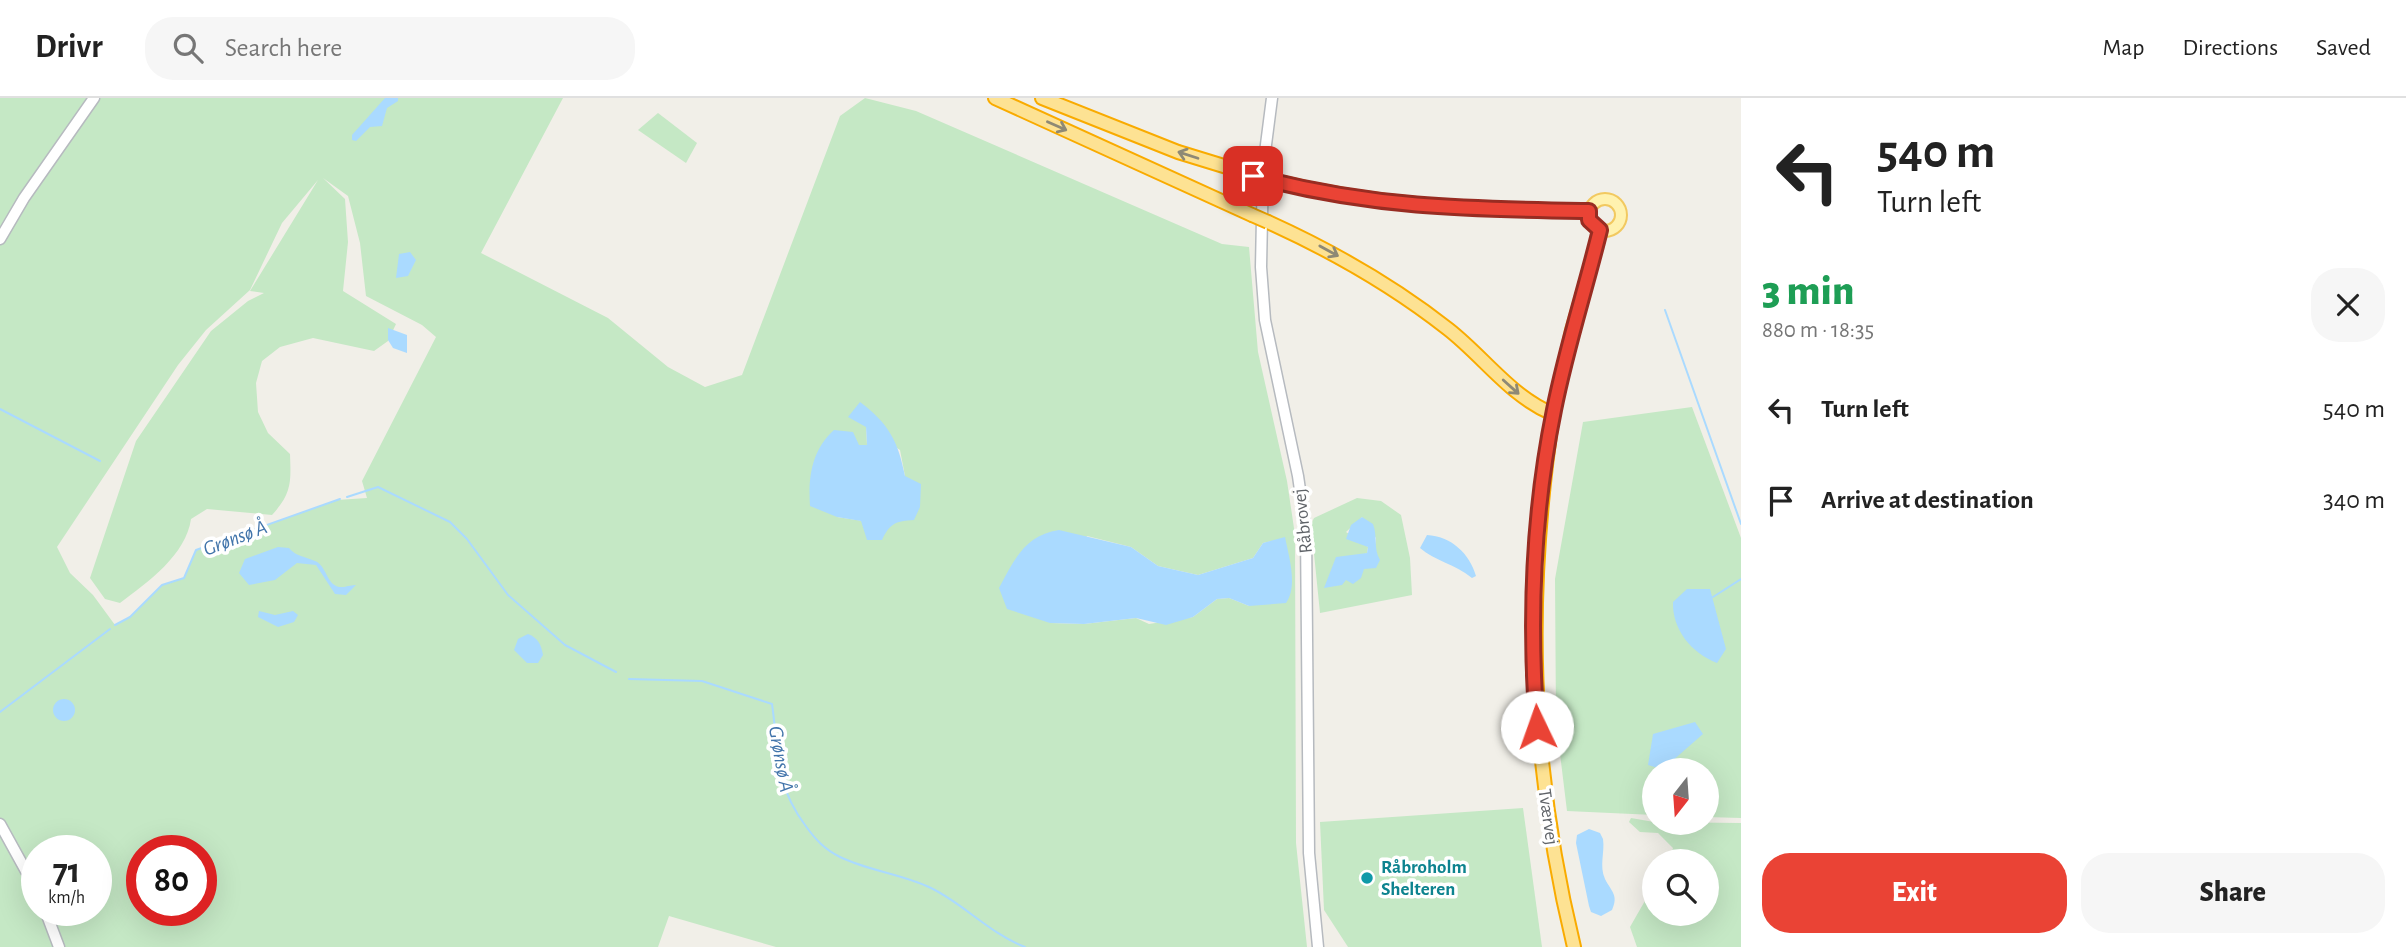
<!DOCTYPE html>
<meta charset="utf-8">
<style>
:root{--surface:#fff;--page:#f6f6f6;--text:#222;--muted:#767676;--line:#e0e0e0;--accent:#ea4335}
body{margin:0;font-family:"Alegreya Sans",sans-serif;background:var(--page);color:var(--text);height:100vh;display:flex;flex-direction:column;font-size:26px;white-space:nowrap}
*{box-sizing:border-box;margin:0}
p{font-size:23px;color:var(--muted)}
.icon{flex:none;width:38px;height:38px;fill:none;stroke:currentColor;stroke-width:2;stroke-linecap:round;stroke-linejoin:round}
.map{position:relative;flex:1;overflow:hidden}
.drawer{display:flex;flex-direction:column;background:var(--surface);width:665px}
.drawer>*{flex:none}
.hud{background:#fff;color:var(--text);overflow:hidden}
.needle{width:46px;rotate:197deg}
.tools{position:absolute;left:1642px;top:660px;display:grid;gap:14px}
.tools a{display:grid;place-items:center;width:77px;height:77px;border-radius:50%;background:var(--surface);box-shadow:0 7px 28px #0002;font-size:35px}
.speed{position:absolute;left:21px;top:737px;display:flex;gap:14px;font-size:35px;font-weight:700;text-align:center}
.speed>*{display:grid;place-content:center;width:91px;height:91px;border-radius:50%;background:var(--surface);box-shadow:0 7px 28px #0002;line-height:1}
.speed small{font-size:18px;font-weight:400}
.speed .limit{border:10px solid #d22;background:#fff;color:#111}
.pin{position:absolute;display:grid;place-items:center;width:60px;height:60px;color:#fff;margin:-30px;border-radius:14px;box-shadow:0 4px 10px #0006}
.me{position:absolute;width:77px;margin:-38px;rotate:357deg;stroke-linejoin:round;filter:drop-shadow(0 0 5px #0008)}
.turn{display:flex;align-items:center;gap:24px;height:147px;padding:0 21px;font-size:32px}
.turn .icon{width:91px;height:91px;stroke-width:2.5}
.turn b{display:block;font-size:49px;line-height:60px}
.round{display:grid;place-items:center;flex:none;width:74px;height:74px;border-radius:28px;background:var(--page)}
.head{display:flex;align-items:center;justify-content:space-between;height:119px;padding:0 21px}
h1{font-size:42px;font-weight:800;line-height:52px;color:#1e9e55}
.action{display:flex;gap:14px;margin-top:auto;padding:14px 21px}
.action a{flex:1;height:80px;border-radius:28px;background:var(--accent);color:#fff;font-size:28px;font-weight:800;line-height:80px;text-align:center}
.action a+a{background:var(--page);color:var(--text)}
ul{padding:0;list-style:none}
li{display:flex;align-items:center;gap:21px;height:91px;padding:0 21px}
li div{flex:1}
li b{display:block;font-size:26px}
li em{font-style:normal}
header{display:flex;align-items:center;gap:42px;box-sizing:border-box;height:98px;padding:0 35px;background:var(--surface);border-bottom:2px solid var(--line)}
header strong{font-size:33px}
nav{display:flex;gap:38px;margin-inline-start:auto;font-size:24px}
.search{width:490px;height:63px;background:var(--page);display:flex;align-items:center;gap:18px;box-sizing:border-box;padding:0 24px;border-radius:28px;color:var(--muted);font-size:26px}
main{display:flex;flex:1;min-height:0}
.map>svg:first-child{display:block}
.green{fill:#c5e8c5;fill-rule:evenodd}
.water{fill:#aadaff}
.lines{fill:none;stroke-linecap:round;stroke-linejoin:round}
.stream{stroke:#aadaff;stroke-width:2}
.secondary-casing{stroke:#b6babf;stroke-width:13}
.primary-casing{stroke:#f2c960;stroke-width:14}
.highway-casing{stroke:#f9ab00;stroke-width:16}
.secondary{stroke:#fff;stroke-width:10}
.primary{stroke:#fff2af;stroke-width:10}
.highway{stroke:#fde293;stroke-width:12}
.highway-bridge-casing{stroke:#f9ab00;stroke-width:16;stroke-linecap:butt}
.highway-bridge{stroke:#fde293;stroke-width:12}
.oneway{stroke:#8e8975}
.route-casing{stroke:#982c22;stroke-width:18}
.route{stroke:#ea4335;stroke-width:12}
.culture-dot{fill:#0f9aa8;stroke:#fff;stroke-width:2.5}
.labels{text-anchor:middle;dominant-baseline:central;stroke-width:7;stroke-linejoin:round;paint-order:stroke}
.street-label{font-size:19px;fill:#5f6368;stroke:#fff}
.culture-label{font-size:19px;font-weight:bold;fill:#0d838f;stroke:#fff;text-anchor:start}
.water-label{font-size:21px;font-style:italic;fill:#4174aa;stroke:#fff}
</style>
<header>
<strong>Drivr</strong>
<div class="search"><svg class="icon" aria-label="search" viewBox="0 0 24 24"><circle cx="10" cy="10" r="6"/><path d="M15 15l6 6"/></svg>Search here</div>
<nav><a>Map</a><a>Directions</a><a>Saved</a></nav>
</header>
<main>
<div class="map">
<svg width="1741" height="849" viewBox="0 0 1741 849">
<rect width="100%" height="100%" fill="#f1efe8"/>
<!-- green -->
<g class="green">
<path d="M0,0h563l-82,155 127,65 60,49 37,20 37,-12 98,-259 25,-18 51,13 306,133 27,3 9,105 29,129 8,54 1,308 11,104h-531l-107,-31 -11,31h-658zM323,80l25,18 12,47 6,53 56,29 14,12 -74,144 5,17 -30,2 -141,50 -12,28 -22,7 -32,32 -15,8 -22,-30 -23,-22 -13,-26 121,-182 28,-35 44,-40 32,-67 36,-43 -68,111 14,2 -16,8 -37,30 -75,110 -46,137 15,21 15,4c28,-21 66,-48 71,-84l16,-10 65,6c20,-22 19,-33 18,-61l-22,-21 -10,-21 -2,-29 6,-22 18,-14 33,-9 61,13 14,-10 8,-17 -53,-33 5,-49 -3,-43zM866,329l34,23 5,26 -7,44 -9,5 -52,-8 22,-72h8zM1087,438l44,11 27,19 40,9 55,-17 10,-15 22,-5 -36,68 -20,-8 -12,1 -24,18 -44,7 -13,-6 -52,6 -34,-1zM37,752h59v60h-59zM142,752h59v60h-59z"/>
<path d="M658,15l39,30 -11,20 -48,-33z"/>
<path d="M1692,309l49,131v280l-35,-1v-47h-52v45l-87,-4 -11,-90 -1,-142 28,-157z"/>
<path d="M1357,400l24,3 20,14 9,43 2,37 -92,18 -9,-89 3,-6zM1362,419l14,21c-2,22 -13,31 -31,42l13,-23 9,-4 1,-6 -22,-15z"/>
<path d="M1523,710l19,139h-194l-24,-37 -4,-88z"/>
<path d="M1631,720l23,4 87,1v124h-104l-7,-20 24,-42v29h52v-53h-37l4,-13 -15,-15 -18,-1 -11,-10z"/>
</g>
<!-- water -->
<g class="water">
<path d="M385,0h13v3l-11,7 -5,18 -12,1 -14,14 -4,-1v-5z"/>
<path d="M410,154l6,8 -8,16 -12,2 3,-24z"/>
<path d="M388,230l19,7v18l-14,-5 -5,-8z"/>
<path d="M860,304c29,22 38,39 45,74l16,8 -1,23 -6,13c-18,1 -24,3 -32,20h-15l-6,-19 -24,-4 -27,-11c-2,-30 2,-56 24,-76l19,2 6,13h8l-1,-18 -18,-10z"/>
<path d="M1362,419l11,7c5,13 0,24 7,36l-4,8 -12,1 -3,9 -8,6 -7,-4 -4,5 -18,3 12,-31 31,-4 1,-6 -22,-8 5,-14z"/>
<path d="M1059,432l72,17 27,19 40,9 55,-17 10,-15 22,-6c4,20 13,49 1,66l-37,3 -20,-8 -12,1 -24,18 -27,8 -30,-7 -52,6 -34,-1 -43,-14 -8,-21c15,-28 26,-53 60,-58z"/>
<path d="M1427,437c24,1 43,19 49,41l-4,2c-17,-14 -37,-17 -52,-30z"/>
<path d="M278,449l11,1c8,9 15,8 26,13 13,5 11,28 29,26 4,-1 8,-2 12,-2l-10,10 -11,-1 -19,-29 -19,-2 -22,17 -26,5 -10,-12 6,-14z"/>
<path d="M1687,491h23l16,60 -9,14c-26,-10 -45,-34 -44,-61z"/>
<path d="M259,513l16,4 18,-4 5,4 -4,7 -16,5 -20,-10z"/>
<path d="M528,536c10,4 13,10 15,21l-5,8h-11l-13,-13 4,-11z"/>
<circle cx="64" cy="612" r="11"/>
<path d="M1695,624l8,12 -32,28 -13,6 -10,-3 5,-31z"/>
<path d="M1589,731l11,4 3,6c2,13 -4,27 2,40 6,12 14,16 7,31l-11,6 -10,-4 -2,-6 -13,-63 1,-8z"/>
</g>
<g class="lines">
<!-- stream -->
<g class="stream">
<path d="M1665,212l76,214"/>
<path d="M0,311l100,52"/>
<path d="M347,399l31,-10 72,35 17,17 41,56 57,50 51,27"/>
<path d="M1713,499l28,-18"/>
<path d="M115,527l15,-8 32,-32 22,-7 12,-28 144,-51"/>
<path d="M629,581l73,2 70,23c7,48 2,79 33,121 10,14 19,24 35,32 29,14 62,17 91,31 33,16 58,45 94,59"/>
<path d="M0,614l110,-83"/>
</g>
<!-- secondary casing -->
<g class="secondary-casing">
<g id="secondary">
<path d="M1272,0l-9,70 -2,99 4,53 33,156 8,55 3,322 9,94"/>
<path d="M0,141l24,-41 70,-100"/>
<path d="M0,726l37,67"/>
<path d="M45,812l14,37"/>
</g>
</g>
<!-- primary casing -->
<g class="primary-casing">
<g id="primary">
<circle cx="1605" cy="117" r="16"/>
<path d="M1553,316l18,-84 29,-99"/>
</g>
</g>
<!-- highway casing -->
<g class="highway-casing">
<g id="highway">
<path d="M995,0l257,117"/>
<path d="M1042,0l136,54 75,23"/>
<path d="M1270,82c110,27 206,30 319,31"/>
<path d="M1268,124c64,29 124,63 180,107 36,28 62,67 105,85 -28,183 -23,352 21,533"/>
</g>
</g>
<!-- secondary -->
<use href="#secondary" class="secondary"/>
<!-- primary -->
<use href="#primary" class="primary"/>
<!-- highway -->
<use href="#highway" class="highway"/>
<!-- highway-bridge casing -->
<g class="highway-bridge-casing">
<g id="highway-bridge">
<path d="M1253,77l17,5"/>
<path d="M1252,117l16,7"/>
</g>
</g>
<!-- highway-bridge -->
<use href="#highway-bridge" class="highway-bridge"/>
</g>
<!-- one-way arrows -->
<defs><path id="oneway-shaft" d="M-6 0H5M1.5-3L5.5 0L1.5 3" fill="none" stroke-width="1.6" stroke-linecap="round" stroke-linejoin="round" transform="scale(1.75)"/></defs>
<g class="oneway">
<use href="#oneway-shaft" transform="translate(1057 28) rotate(24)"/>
<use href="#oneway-shaft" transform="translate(1188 57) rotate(-162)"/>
<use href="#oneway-shaft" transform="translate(1329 153) rotate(29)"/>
<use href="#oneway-shaft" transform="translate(1511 289) rotate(42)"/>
</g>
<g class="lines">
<!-- route casing -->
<g class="route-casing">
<path id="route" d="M1253,78c118,32 215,33 336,35v9l11,10c-15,61 -34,119 -46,180 -21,103 -25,213 -17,317"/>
</g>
<!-- route -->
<use href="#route" class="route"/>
</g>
<!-- markers -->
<circle class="culture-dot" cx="1367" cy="780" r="7"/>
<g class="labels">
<!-- street labels -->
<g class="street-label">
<text transform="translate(1303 423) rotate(-96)">Råbrovej</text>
<text transform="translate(1548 719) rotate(82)">Tværvej</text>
</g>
<!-- culture labels -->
<g class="culture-label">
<text x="1381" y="769">Råbroholm<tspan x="1381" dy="22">Shelteren</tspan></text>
</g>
<!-- water labels -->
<g class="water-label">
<text transform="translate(235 440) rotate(-21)">Grønsø Å</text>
<text transform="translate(781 661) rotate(80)">Grønsø Å</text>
</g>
</g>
</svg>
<div class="tools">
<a><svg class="needle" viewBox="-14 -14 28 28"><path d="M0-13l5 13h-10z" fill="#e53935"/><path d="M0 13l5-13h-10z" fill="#767676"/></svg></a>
<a><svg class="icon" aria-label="search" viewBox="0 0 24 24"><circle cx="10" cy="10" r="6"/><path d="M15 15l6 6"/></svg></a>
</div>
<div class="speed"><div>71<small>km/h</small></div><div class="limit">80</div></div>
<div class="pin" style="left:1253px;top:78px;background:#d93025"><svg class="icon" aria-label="arrive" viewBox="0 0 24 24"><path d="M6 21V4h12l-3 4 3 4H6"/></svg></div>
<svg class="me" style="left:1537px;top:629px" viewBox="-20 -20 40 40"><circle r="19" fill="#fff"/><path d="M0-13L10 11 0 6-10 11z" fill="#ea4335"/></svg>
</div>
<section class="drawer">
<div class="hud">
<div class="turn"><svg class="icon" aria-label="left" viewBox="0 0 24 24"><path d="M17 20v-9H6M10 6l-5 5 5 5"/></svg><div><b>540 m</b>Turn left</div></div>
</div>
<div class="head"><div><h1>3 min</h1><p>880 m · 18:35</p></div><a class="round"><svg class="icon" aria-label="close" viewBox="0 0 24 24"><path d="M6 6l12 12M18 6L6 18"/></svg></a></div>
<ul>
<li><svg class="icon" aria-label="left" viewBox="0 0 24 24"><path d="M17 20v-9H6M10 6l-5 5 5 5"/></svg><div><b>Turn left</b></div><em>540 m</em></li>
<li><svg class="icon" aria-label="arrive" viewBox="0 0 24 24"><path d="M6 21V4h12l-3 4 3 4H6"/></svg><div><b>Arrive at destination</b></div><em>340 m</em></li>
</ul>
<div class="action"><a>Exit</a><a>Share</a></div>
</section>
</main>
